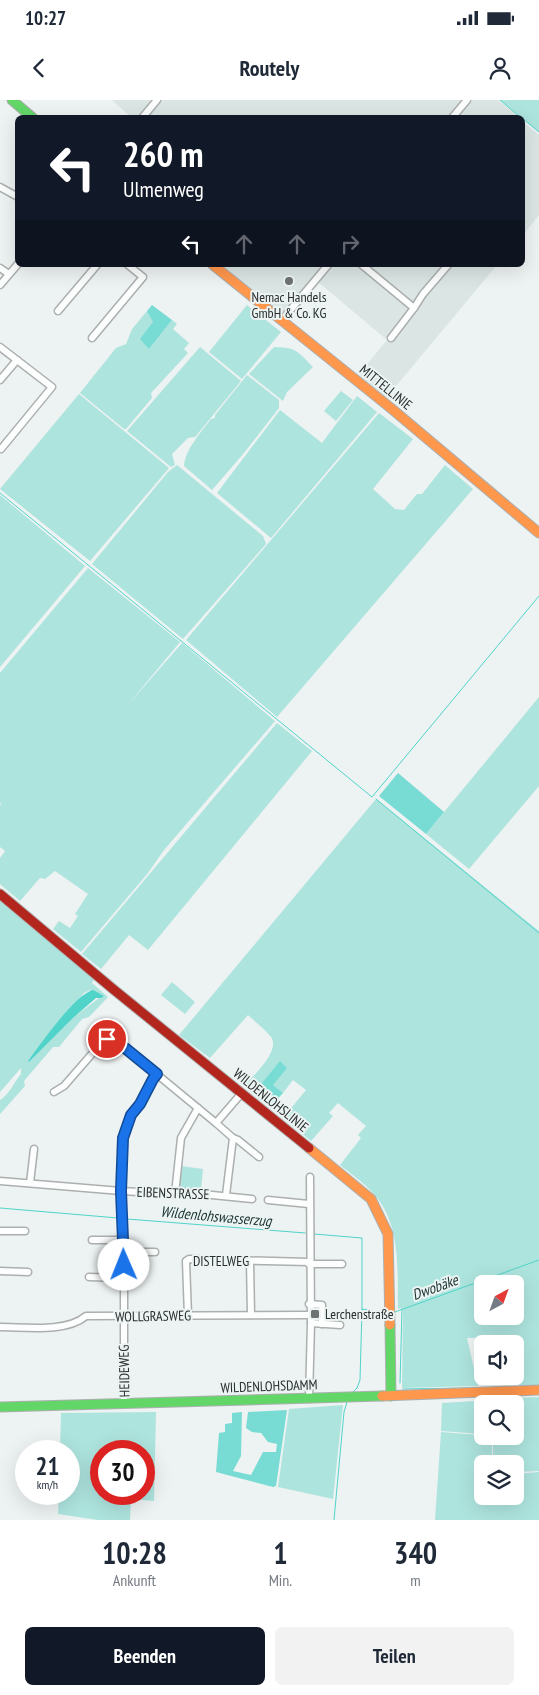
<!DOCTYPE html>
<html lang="de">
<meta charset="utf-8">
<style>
:root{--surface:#fff;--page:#f2f2f3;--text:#1f2937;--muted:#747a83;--accent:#111827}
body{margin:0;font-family:"PT Sans Narrow",sans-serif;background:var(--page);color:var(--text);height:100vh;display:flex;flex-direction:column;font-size:19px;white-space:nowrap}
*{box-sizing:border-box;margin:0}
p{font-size:16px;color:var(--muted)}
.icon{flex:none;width:28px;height:28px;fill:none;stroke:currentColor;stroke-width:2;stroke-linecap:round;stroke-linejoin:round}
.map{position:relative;height:1420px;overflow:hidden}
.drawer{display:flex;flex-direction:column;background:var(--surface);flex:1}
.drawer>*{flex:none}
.top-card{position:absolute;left:15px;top:15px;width:510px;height:152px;border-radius:8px;box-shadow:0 5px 20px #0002;background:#111827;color:#fff;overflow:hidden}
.needle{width:32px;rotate:41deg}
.buttons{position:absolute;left:474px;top:1175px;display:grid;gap:10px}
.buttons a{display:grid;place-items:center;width:50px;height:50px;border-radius:8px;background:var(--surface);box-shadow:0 5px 20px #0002;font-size:25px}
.speed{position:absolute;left:15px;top:1340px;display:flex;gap:10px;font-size:25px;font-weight:700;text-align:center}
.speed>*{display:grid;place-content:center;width:65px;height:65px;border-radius:50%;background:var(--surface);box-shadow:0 5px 20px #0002;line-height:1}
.speed small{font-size:12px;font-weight:400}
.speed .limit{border:8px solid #d22;background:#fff;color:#111}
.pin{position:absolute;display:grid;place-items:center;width:42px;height:42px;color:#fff;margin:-21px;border:2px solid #fff;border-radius:50%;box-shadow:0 1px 5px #0007}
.me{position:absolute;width:55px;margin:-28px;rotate:359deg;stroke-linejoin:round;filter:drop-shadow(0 0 4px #0008)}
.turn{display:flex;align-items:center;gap:18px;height:105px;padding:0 25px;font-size:22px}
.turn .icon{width:65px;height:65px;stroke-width:2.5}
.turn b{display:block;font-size:35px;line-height:42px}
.lanes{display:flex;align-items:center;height:48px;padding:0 25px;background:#0003;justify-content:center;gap:25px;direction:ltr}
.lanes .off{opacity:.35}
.eta{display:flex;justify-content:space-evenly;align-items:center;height:85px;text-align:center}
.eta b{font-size:30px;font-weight:700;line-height:35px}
.primary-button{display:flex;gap:10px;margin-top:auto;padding:10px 25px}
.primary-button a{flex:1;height:58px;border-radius:8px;background:var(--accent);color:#fff;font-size:20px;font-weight:700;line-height:58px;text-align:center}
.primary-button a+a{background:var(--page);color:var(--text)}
.status{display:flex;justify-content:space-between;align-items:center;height:35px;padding:0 25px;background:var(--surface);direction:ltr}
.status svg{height:14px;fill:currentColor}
header{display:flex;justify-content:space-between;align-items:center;height:65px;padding:0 25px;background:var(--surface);font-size:22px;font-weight:700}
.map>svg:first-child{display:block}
.built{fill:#dbe6e4}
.green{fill:#aee4de;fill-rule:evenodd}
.forest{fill:#78dcd4}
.water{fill:#50d4ca}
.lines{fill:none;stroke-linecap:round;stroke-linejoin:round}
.stream{stroke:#50d4ca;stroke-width:1}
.street-casing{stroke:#acafaf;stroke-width:9}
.fast-casing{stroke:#acafaf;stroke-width:11}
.slow-casing{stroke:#acafaf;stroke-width:11}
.jam-casing{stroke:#acafaf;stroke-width:11}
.street{stroke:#fcfdfd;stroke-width:6}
.fast{stroke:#63d668;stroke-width:9}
.slow{stroke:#ff974d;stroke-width:9}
.jam{stroke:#b3261e;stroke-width:9}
.route-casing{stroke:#114b97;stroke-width:12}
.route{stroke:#1a73e8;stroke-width:9}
.poi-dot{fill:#6e7272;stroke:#ebf4f3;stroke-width:2}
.labels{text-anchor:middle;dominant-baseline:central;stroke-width:4;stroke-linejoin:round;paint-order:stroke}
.poi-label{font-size:14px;fill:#2a2d2d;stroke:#ebf4f3}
.street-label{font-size:14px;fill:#2a2d2d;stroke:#ebf4f3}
.water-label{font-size:15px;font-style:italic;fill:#1a3330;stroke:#ebf4f3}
</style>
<div class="status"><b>10:27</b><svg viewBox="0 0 49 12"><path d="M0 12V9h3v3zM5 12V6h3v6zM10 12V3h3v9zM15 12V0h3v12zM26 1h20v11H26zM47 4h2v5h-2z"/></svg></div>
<header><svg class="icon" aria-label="back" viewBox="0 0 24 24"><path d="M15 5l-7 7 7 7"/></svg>Routely<svg class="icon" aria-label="person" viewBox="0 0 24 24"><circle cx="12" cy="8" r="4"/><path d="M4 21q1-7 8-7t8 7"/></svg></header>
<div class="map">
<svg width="539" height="1420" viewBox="0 0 539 1420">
<rect width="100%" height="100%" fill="#edf2f2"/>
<!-- built -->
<g class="built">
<path d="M112,0h386l21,17 -387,1z"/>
<path d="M522,21l17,14v80l-16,20z"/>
<path d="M213,165h284l-111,133 -27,-24 28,-34 -70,-59 -35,39z"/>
</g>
<!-- green -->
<g class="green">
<path d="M500,0h39v32z"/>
<path d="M247,205l34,27 -39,47 -33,-27z"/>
<path d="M147,211l6,10 -4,28 23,-29 5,4 -4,5 16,14 -5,6 4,4 -37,40 1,5 -26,31h-2l-44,-36 36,-45 10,-4 6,-15z"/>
<path d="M200,247l41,34 -46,56 -7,1 -16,16 3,11 -4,2 -44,-36z"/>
<path d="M274,247c24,1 23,4 39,20l-26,25 -4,9 -34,-27z"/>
<path d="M247,275l32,25v8l-35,45 -32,37 -28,-24c1,-16 17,-34 27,-47l4,-1v-3z"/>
<path d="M341,291l12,9 -17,21 -12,-10z"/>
<path d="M79,294l90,74 -79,93 -90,-72z"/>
<path d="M357,296l20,16 -106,126 -54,-45 63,-83 42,33z"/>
<path d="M379,313l34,26 -40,50 22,20 9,1 13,-16h5l23,-29 28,24 -196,228 -91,-77z"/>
<path d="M177,365l86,71 3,8 -83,95 -91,-75 76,-92z"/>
<path d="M0,395l85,71 -85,101z"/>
<path d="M88,468l92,74 -54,65 56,-64 93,78 -111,129 -16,23 -67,79 -28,-23 6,-8 11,7 8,-12 -3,-2 13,-20 -33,-23 -10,8 -5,-1 -20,23 -20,-17v-26l5,-7 -5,-4v-41l1,-2 -1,-1v-130z"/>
<path d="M539,597v89l-70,83 -43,-35z"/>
<path d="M277,623l35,28 -164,199 -19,-15 -28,34 -19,-15z"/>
<path d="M376,699l163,132v455l-20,-1 -4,-12v-29h-10l-2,-7 -36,1 11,48 -76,2 1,-80 -5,1c-1,-39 4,-86 -26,-117 -9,-10 -21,-18 -32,-27l21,-27 -3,-3 8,-9 -28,-23 -9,10 4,3 -22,25 -28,-23 23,-28 -13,-10 -10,13 -10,-8 7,-23 -27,32 -9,-8c9,-10 37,-35 27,-49 -6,-8 -16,-15 -23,-22l-38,43 -31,-23zM482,1184h33v32h-33z"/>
<path d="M0,801l94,78 -2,4 16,14 -19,20 -7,2 -23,28h-6l-29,34 1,5 -25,28v-14c9,-5 14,-18 21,-26v-6l-21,24zM90,890l9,8 -26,20 -44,44 -1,-1 56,-68z"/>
<path d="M172,882l23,20 -10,12 -24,-19z"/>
<path d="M181,1066l22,3 -2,20 -19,-1 -3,-2z"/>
<path d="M539,1297v74l-24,1v-8h-22v-28h22v-32h-23v-5z"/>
<path d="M491,1300v4h-9v30l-41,-3 1,-28z"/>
<path d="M343,1305l-10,94 -55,-12 11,-78z"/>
<path d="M156,1312l-2,89 -23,-2 -1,21h-32l-40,-6 1,-20h10v-43h-9l1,-38zM101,1351h43v43h-43z"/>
<path d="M441,1332l51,4v28h-10v32h33v-22l24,-2v48h-104z"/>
</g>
<!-- forest -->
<g class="forest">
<path d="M152,205l20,15 -23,29 -9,-10 13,-17 -6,-11z"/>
<path d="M398,673l46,39 -18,22 -47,-38z"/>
<path d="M280,961l7,7 -14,17 10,8 -13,14 -17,-13z"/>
<path d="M287,1310l-11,76 -3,1 -57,-15 3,-39 6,-1v-8l7,-1v-10l10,-1 -1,44 -8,15 18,4 12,-23h13l1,-8 -9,-2 -7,-9 -9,-1 -6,-4 2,-16z"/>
</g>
<!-- water -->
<path class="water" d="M93,890l11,6 -3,2h-5l-23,20 -44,44 -1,-1c13,-17 46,-66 65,-71z"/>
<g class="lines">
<!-- stream -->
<g class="stream">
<path d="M500,0l21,18"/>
<path d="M522,18l17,14"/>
<path d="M0,393l372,304 167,-201"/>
<path d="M376,699l163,134"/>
<path d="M0,1108l118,10"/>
<path d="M127,1119l178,14"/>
<path d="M314,1134l48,4v71"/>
<path d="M395,1212l144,-52"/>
<path d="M400,1283l2,-74"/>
<path d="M403,1289l65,-1"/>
<path d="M352,1293l5,-5 3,-8 2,-71 21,3"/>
<path d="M334,1420l10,-108 3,-10"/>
</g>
<!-- street casing -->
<g class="street-casing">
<g id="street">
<path d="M142,18l15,-18"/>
<path d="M452,18l15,-18"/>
<path d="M0,87l18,10"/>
<path d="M362,165l52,43 -23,30"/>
<path d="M0,168l9,6"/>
<path d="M0,185l18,-21"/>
<path d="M414,208l9,-14 25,-29"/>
<path d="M58,211l39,-46"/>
<path d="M282,220l46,-55"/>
<path d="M92,238l51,-61 -15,-12"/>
<path d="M0,247l52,40 -51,62"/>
<path d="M0,280l17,-20"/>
<path d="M54,992l10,-6 40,-46c11,0 23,10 32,17l80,66 25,-29"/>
<path d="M216,1023l17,15 -7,57"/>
<path d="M233,1038l5,2 21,17"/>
<path d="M0,1081l121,10 54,3 7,-2 70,7"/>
<path d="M30,1083l4,-34"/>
<path d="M175,1094l6,-56 17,-30"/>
<path d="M268,1100l41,4"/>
<path d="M0,1131h25"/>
<path d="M92,1140h31"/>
<path d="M124,1152h31"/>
<path d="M250,1161l1,54"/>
<path d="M309,1164h33"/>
<path d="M0,1171l28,1"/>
<path d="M89,1177l34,1"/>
<path d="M309,1204l13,1v19"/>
<path d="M188,1216l-2,-55 3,-2 120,3"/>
<path d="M311,1223l29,2"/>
<path d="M0,1227c25,0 66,6 86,-11l223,-1"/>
<path d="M309,1299l2,-76 -1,-146"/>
<path d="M124,1304v-152l-3,-61 2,-53 8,-23 9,-11 13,-25 4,-5"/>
</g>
</g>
<!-- fast casing -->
<g class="fast-casing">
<g id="fast">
<path d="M12,0l21,18"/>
<path d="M390,1225l1,71"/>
<path d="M0,1307l382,-11"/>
</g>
</g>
<!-- slow casing -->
<g class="slow-casing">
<g id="slow">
<path d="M213,165l179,144 147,124"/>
<path d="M309,1048l62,51 17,35 2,91"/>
<path d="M382,1296l157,-6"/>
</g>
</g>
<!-- jam casing -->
<g class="jam-casing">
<path id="jam" d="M0,794l113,95 196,159"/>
</g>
<!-- street -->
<use href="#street" class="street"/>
<!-- fast -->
<use href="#fast" class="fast"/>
<!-- slow -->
<use href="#slow" class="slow"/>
<!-- jam -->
<use href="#jam" class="jam"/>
</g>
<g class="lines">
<!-- route casing -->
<g class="route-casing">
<path id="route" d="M107,939l18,9 32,26 -4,5 -13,25 -9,11 -8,23 -2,53 3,74"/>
</g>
<!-- route -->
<use href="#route" class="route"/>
</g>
<!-- markers -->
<g class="poi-dot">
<circle cx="289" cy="181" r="5"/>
<rect x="310" y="1209" width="10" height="10" rx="2.5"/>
</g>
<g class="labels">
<!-- poi labels -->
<g class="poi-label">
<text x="289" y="197">Nemac Handels<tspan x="289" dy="16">GmbH &amp; Co. KG</tspan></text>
<text x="325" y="1214" text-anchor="start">Lerchenstraße</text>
</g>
<!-- street labels -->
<g class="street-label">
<text transform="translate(386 287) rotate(39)">MITTELLINIE</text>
<text transform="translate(271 1000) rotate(39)">WILDENLOHSLINIE</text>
<text transform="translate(173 1093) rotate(2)">EIBENSTRASSE</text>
<text x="221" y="1161">DISTELWEG</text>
<text transform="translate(153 1216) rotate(-1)">WOLLGRASWEG</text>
<text transform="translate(124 1271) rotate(-91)">HEIDEWEG</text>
<text transform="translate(269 1286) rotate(-2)">WILDENLOHSDAMM</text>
</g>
<!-- water labels -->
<g class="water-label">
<text transform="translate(216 1116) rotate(5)">Wildenlohswasserzug</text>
<text transform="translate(435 1187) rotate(-20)">Dwobäke</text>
</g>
</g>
</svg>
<div class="buttons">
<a><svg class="needle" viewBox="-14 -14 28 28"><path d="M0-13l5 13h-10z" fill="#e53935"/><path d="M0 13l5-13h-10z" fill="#747a83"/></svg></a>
<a><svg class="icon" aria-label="sound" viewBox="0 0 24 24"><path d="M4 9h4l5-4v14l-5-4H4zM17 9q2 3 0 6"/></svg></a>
<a><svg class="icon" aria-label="search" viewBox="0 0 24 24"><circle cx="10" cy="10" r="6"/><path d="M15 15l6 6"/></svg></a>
<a><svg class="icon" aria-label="layers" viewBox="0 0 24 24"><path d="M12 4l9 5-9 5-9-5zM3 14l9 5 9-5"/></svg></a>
</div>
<div class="speed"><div>21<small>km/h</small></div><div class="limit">30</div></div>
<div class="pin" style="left:107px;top:939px;background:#d93025"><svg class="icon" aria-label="arrive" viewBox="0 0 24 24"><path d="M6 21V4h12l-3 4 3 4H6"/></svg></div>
<svg class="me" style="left:124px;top:1165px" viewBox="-20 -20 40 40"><circle r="19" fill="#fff"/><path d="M0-13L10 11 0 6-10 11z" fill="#1a73e8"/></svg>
<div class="top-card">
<div class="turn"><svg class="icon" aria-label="left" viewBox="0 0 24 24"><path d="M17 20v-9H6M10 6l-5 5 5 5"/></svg><div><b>260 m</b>Ulmenweg</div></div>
<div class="lanes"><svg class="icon" aria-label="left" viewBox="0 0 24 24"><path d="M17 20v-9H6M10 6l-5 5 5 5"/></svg><svg class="icon off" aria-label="ahead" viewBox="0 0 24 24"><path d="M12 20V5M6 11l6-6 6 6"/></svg><svg class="icon off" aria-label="ahead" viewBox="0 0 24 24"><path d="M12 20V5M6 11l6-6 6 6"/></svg><svg class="icon off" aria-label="right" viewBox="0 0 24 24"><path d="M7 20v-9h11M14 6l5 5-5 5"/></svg></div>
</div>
</div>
<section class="drawer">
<div class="eta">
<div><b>10:28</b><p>Ankunft</p></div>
<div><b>1</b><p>Min.</p></div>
<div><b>340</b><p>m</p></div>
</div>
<div class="primary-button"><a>Beenden</a><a>Teilen</a></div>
</section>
